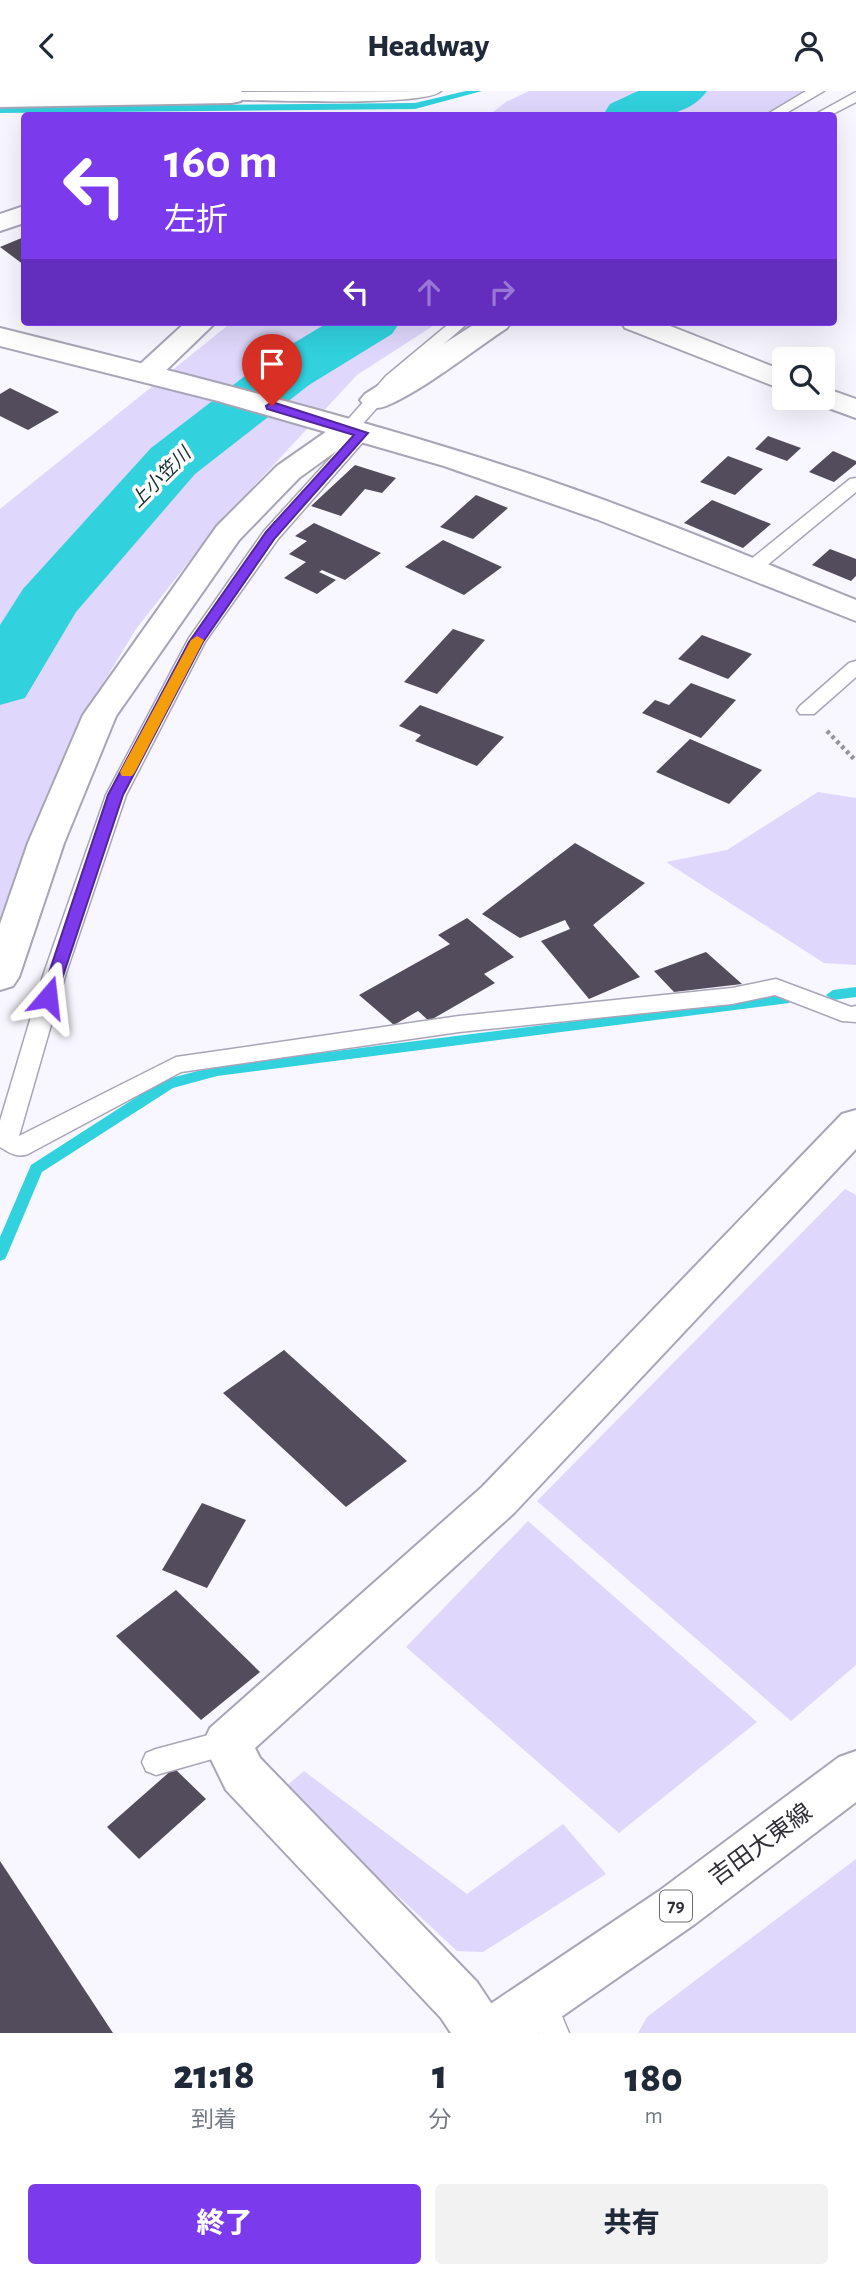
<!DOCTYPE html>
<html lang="ja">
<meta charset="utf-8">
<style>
:root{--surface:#fff;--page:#f2f2f3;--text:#1f2937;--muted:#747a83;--accent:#7c3aed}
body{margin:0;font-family:"Alegreya Sans","Noto Sans JP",sans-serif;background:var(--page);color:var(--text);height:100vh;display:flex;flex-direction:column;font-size:26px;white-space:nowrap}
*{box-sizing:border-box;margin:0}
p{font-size:23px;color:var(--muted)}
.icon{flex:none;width:38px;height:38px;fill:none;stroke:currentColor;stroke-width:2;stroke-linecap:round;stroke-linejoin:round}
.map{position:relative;height:1942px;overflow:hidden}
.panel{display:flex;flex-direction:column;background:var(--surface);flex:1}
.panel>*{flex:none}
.top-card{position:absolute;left:21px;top:21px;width:816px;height:214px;border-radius:7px;box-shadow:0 7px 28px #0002;background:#7c3aed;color:#fff;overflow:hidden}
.controls{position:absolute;left:772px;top:256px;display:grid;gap:14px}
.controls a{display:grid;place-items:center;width:63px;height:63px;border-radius:7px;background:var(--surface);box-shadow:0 7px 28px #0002;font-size:35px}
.pin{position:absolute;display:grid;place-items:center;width:60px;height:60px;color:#fff;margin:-72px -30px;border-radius:50% 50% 50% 0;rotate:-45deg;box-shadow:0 0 7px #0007}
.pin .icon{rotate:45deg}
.me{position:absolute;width:77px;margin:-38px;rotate:17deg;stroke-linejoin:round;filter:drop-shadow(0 0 5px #0008)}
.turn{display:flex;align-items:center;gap:24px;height:147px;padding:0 28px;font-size:32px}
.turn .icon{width:91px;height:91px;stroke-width:2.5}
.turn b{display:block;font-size:49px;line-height:60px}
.lanes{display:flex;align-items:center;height:66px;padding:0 28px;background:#0003;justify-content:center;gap:35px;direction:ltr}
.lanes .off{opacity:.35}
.eta{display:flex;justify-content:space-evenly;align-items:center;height:119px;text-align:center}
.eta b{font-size:42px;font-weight:800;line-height:49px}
.primary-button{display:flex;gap:14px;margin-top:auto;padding:14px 28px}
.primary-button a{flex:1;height:80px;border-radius:7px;background:var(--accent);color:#fff;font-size:28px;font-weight:800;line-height:80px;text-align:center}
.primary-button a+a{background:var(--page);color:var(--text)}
header{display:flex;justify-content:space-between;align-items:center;height:91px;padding:0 28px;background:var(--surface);font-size:32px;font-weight:800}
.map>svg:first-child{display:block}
.green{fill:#dfd8fc}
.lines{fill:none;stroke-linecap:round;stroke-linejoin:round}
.stream{fill:#31d1de;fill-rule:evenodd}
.river{fill:#31d1de;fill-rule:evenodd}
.building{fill:#534c5c}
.lane-casing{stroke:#a8a5b7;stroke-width:3}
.street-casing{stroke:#a8a5b7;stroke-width:4}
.secondary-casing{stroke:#a8a5b7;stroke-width:4}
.primary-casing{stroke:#a8a5b7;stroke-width:4}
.path{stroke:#95939b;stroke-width:4.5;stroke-dasharray:3.5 3.5;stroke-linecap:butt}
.lane{fill:#fff;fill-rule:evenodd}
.street{fill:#fff;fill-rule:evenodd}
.secondary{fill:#fff;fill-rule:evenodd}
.primary{fill:#fff;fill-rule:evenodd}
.route{fill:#7c3aed;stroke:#51269a;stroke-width:2}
.slow{fill:#f59e0b}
.labels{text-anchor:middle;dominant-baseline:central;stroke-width:7;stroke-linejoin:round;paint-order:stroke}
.far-water-label{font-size:19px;font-style:italic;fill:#162f32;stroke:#fff}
.shield{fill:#fff;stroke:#6e6d72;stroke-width:2}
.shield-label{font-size:19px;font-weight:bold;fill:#302e36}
.near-street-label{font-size:24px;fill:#302e36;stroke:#fff}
</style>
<header><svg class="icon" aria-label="back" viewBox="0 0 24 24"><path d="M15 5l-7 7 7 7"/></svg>Headway<svg class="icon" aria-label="person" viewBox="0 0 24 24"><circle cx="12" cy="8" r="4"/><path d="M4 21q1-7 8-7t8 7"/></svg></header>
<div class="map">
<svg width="856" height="1942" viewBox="0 0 856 1942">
<rect width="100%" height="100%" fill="#f8f6fe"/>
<!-- green -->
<g class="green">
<path d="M529,0h277l-40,24h-277l17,-13z"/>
<path d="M232,231h207l-82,53 -140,151 -81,103 -32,53 -104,239v-412z"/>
<path d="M818,701l38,6v167l-32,-2 -158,-101 61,-12z"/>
<path d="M845,1098l11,6v470l-65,56 -254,-220z"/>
<path d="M528,1430l229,201 -138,111 -213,-186z"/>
<path d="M304,1680l163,123 96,-70 43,50 -123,78 -26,-1 -174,-162z"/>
<path d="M856,1768v174h-218l9,-16z"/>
</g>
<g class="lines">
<!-- stream -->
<g class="stream">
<path d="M466,0h16l-67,18 -415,4v-6l415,-4z"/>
<path d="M856,896v10l-23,3 -7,-5 7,-5z"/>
<path d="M784,904l7,5 -2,3 -572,73 -44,12 -131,84 -35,83 -2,4 -5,2v-24l31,-72 132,-85 54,-14z"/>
</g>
<!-- river -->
<g class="river">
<path d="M638,0h69c-22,31 -70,27 -104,24l7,-11z"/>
<path d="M329,231h71l-8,12 -83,51 -114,89 -119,138 -51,86 -25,7v-80l23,-36 128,-141 116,-89z"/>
</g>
</g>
<!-- building -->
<g class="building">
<path d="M24,146v28l-24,-18z"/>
<path d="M10,297l49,24 -31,18 -28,-14v-22z"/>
<path d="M768,345l33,12 -14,13 -32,-12z"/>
<path d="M833,360l23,10v3l-22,18 -25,-10z"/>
<path d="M728,365l35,13 -28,26 -35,-13z"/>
<path d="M355,374l41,13 -14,15 -17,-4 -24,27 -30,-10z"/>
<path d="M476,404l32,13 -35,31 -33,-12z"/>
<path d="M712,409l59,24 -28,24 -59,-25z"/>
<path d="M314,432l67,30 -36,27 -23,-10 -3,2 17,8 -19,14 -33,-16 22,-16 -17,-8 18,-13 -12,-5z"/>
<path d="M443,449l59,27 -38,28 -59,-28z"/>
<path d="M830,458l26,10v17l-5,5 -39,-16z"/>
<path d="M453,538l32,11 -48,54 -33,-12z"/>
<path d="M702,544l50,19 -24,25 -50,-20z"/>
<path d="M691,592l45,17 -35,38 -59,-25 13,-13 14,5z"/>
<path d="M420,614l84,32 -27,29 -62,-25 6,-6 -22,-9z"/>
<path d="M690,648l72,31 -33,34 -73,-32z"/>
<path d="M575,752l70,40 -52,42 47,52 -51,22 -48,-58 29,-12 -5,-9 -45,18 -38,-24z"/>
<path d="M467,827l47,39 -30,17 11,9 -66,38 -11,-10 -24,14 -35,-30 91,-51 -12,-9z"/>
<path d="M706,861l36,32 -68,8 -20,-21z"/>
<path d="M284,1259l123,111 -61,46 -123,-114z"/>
<path d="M202,1412l44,17 -39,68 -45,-18z"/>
<path d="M176,1499l84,82 -59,48 -85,-84z"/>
<path d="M174,1677l32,31 -67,60 -32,-32z"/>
<path d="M0,1770l113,172h-113z"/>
</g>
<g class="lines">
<!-- lane casing -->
<g class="lane-casing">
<g id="lane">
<path d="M441,0c-16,16 -177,9 -209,9l-7,-4 7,-4z"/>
<path d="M806,0h18l-41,24h-17z"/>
<path d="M856,1v10l-25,13h-17z"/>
<path d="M451,231h18l-71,62 -39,44 9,1 3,4 -93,106 -73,103 -79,153 -60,178 -47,163 157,-79 283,-41 273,-28 44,-9 75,28 5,-1v16l-14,-1 -67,-26 -43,9 -273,28 -278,40 -153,82c-11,4 -18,-1 -28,-7v-26l44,-148 62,-178 83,-157 75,-107 89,-98 -9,-1 -3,-4 3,-4 42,-48z"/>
<path d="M856,387v14l-97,80h-14l-2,-4 2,-4 105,-85z"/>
<path d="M856,570v16l-42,37h-14l-3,-4 3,-4 49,-43z"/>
<path d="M227,1639l10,4 4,9 -4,9 -81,23 -10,-4 -4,-9 4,-9 10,-4z"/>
<path d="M541,1896l11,5 17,41h-30l-13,-31 4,-10z"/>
</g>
</g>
<!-- street casing -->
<g class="street-casing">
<g id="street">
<path d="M0,0h241l3,5 -3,5 -9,2 -232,4z"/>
<path d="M24,115v17l-24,8v-17z"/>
<path d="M186,231h30l-59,57 -10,3 -10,-3 -4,-6 4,-6z"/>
<path d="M478,231h33l-4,6c-38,25 -80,60 -121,78 -8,3 -13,2 -21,0l-5,-6 5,-6z"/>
<path d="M621,231h39l124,49v19l-159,-62z"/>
<path d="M822,296l34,12v19l-44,-16 -4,-5h14z"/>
<path d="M350,328l10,3 5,6 -5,6 -61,44 -60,62 -123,176 -52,127 -45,134 -6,9 -13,4v-66l28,-81 55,-128 134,-189 60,-60 63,-44z"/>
<path d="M856,1019v39l-342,364 -259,235 5,10 217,224 22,33 8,18h-56l-10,-15 -215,-228 -23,-47 7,-15 272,-241 360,-373z"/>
</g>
</g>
<!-- secondary casing -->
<g class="secondary-casing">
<path id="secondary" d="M0,237c173,43 346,86 515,141 116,38 228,85 341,131v21l-260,-102 -152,-53 -226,-65 -218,-55z"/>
</g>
<!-- primary casing -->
<g class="primary-casing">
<path id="primary" d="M856,1660v51l-161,122 -157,109h-72l8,-18 185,-124 180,-134z"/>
</g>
<!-- path -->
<path class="path" d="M827,640l29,30"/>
<!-- lane -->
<use href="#lane" class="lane"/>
<!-- street -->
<use href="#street" class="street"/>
<!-- secondary -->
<use href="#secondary" class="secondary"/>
<!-- primary -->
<use href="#primary" class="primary"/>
</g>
<!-- route -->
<path class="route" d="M272,311l96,31 -93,105 -72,104 -80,153 -67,202 -8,5 -5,-1 -2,-4 67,-202 81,-153 77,-110 88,-97 -87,-26 -1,-3z"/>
<!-- slow -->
<path class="slow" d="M197,545l7,4 -69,132 -3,4h-10l-2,-4 71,-132z"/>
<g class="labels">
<!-- far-water labels -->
<g class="far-water-label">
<text transform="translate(161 387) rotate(-45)">上小笠川</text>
</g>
<!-- shield labels -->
<rect class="shield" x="660" y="1799.5" width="32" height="31" rx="5"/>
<g class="shield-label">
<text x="676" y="1815">79</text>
</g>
<!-- near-street labels -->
<g class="near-street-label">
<text transform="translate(761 1754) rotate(-36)">吉田大東線</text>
</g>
</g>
</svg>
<div class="controls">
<a><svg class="icon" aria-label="search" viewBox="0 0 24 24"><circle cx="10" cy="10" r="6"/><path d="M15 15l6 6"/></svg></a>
</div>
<div class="pin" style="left:272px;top:315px;background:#d93025"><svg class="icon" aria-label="arrive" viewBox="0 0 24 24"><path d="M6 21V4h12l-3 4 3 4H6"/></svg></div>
<svg class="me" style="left:48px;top:906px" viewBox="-20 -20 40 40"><path d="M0-17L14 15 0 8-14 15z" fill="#7c3aed" stroke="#fff" stroke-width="4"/></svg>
<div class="top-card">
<div class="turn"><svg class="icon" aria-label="left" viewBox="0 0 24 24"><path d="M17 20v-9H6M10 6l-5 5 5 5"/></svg><div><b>160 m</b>左折</div></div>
<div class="lanes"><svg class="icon" aria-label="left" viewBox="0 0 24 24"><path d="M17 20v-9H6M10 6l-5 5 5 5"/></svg><svg class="icon off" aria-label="ahead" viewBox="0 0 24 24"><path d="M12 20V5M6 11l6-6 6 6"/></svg><svg class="icon off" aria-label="right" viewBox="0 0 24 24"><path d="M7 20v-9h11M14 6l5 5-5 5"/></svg></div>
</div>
</div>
<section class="panel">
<div class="eta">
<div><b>21:18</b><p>到着</p></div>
<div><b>1</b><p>分</p></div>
<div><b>180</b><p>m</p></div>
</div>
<div class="primary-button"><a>終了</a><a>共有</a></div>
</section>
